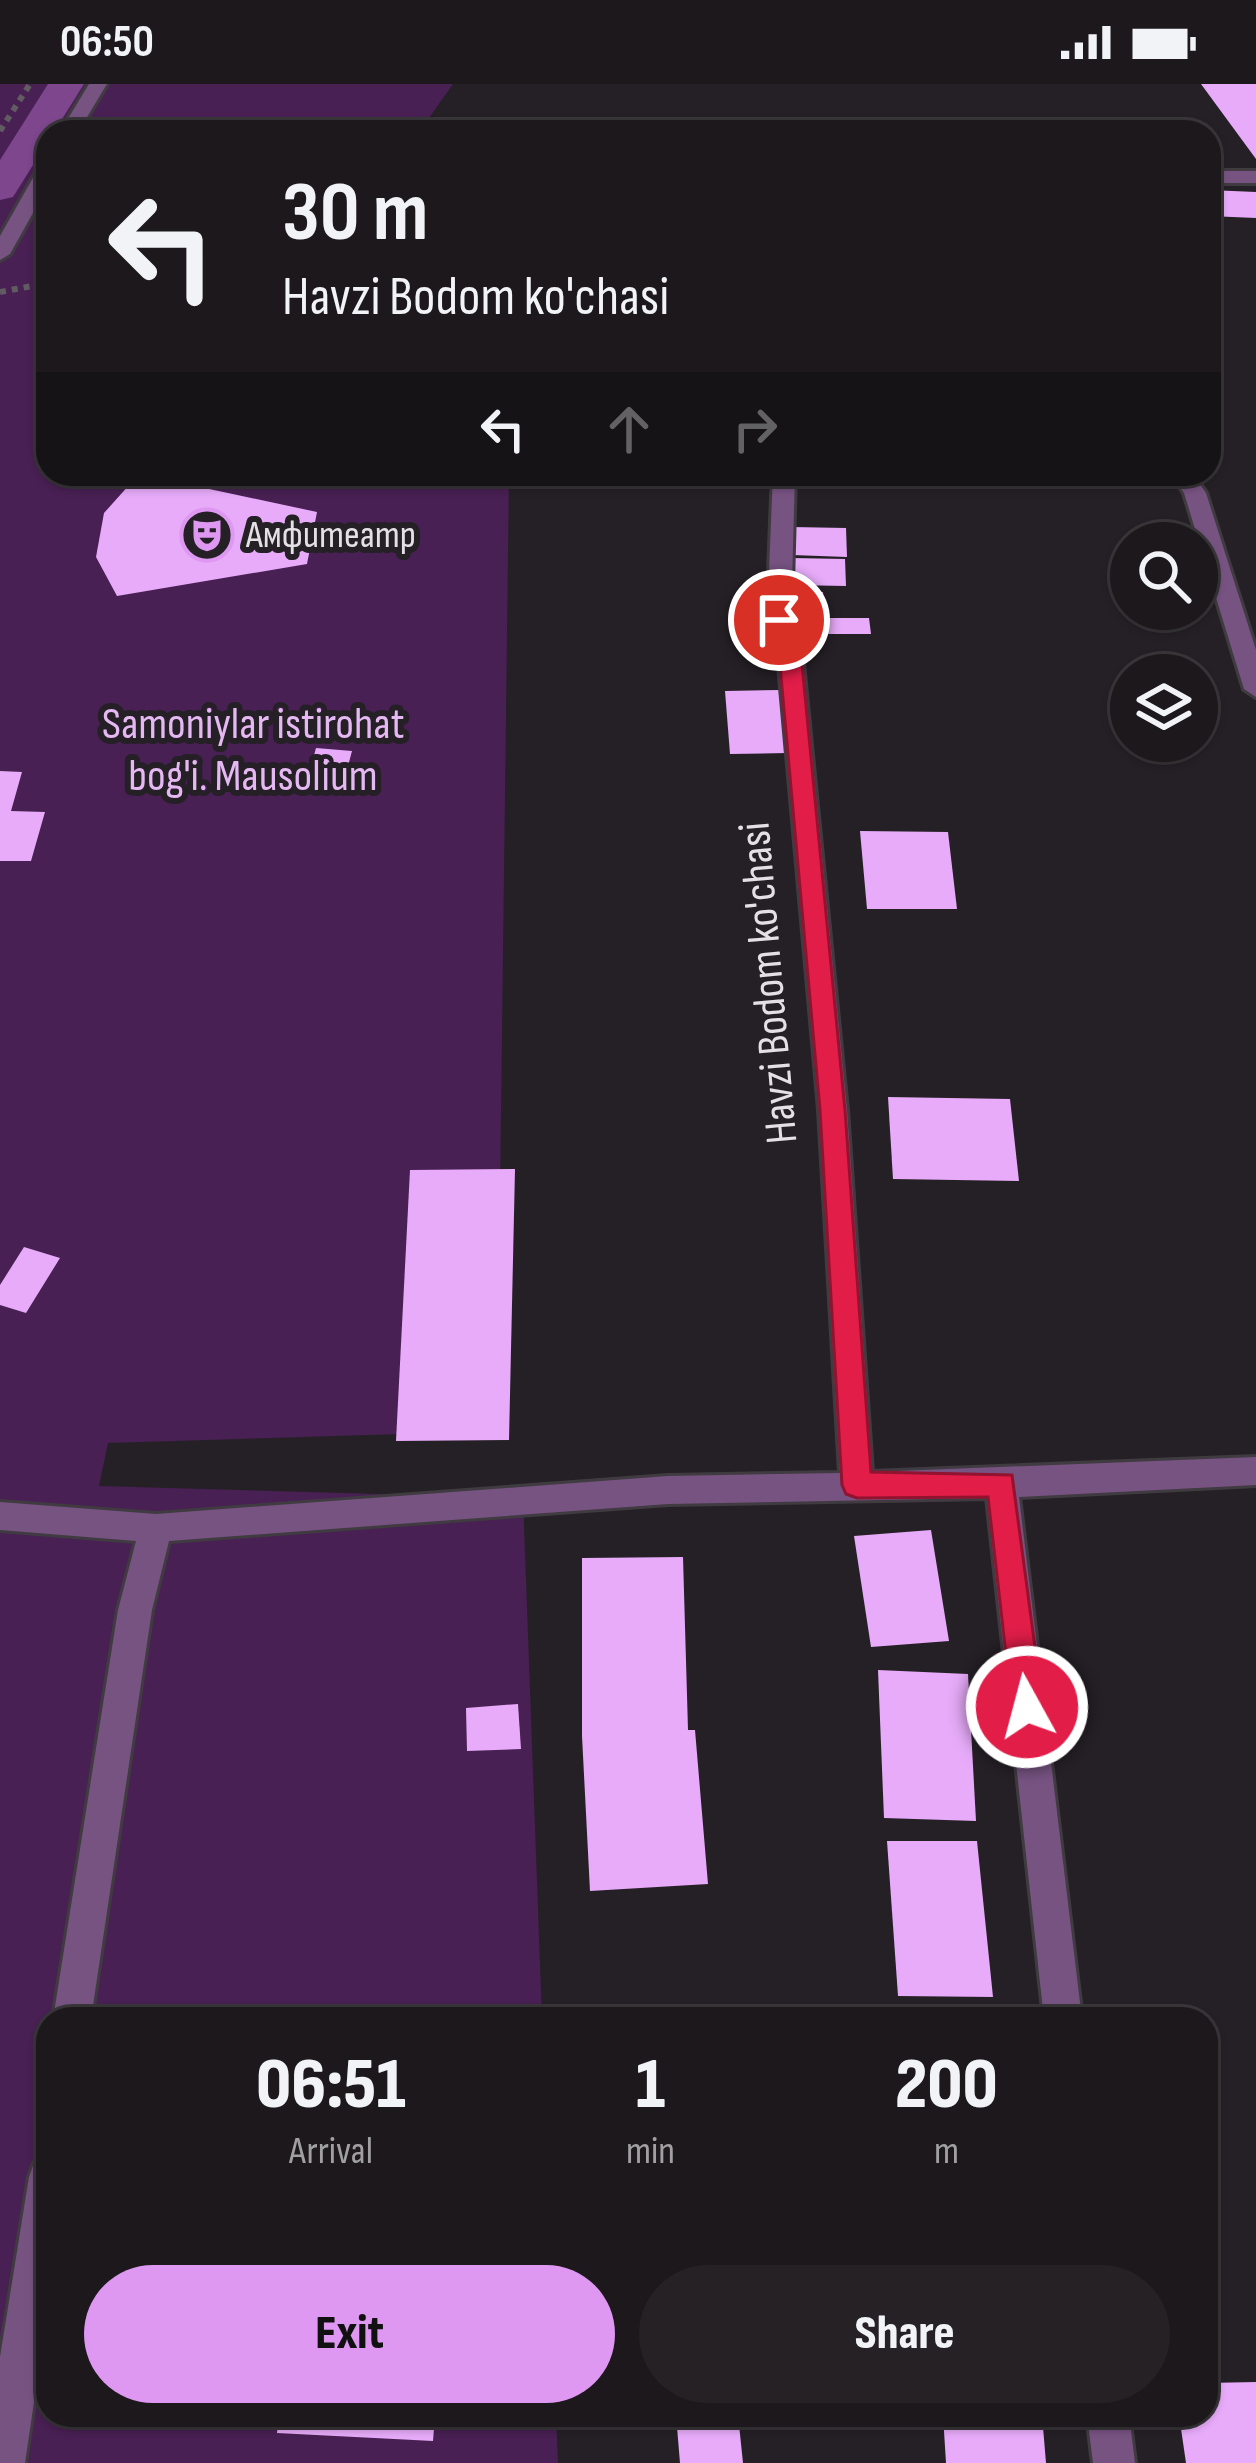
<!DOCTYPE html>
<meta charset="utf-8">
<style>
:root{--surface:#1c181c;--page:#252125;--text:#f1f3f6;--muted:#a0a0a3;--line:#3a373b;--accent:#de98f2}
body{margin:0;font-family:"Sofia Sans Condensed",sans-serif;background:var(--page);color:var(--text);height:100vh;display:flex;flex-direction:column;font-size:45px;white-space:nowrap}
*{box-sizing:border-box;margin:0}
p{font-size:39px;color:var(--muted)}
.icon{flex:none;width:66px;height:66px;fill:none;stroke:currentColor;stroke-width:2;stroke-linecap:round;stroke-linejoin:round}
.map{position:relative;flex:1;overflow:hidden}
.sheet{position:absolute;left:36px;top:1923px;width:1182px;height:420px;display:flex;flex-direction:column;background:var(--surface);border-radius:36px;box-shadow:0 3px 9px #0004,0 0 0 3px var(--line)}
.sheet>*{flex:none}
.banner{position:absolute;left:36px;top:36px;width:1185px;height:366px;border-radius:36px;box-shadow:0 3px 9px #0004,0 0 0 3px var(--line);background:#1c181c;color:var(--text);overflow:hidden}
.tools{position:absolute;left:1110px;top:438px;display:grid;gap:24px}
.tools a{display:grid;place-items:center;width:108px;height:108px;border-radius:50%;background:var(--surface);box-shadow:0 3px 9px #0004,0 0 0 3px var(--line);font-size:60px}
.pin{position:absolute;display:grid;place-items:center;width:102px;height:102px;color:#fff;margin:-51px;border:6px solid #fff;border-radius:50%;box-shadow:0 3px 12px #0007}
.me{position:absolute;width:132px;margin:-66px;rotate:353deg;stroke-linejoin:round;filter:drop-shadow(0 0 9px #0008)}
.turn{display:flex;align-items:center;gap:42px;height:252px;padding:0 48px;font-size:54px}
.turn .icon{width:156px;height:156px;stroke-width:2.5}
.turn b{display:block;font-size:84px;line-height:102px}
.lanes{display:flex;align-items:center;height:114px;padding:0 48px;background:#0003;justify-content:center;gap:60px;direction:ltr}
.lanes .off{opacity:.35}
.eta{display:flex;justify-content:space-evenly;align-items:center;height:204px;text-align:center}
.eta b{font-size:72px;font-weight:800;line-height:84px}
.primary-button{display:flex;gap:24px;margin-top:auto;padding:24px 48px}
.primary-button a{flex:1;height:138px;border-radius:72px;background:var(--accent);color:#111;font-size:48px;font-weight:800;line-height:138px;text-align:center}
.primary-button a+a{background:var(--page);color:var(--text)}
.status{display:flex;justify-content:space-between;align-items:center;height:84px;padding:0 60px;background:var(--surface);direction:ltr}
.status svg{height:33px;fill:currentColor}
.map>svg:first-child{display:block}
.green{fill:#482053}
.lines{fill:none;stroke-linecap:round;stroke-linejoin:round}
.canal{fill:#7d468d;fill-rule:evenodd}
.building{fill:#e7abf9}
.street-casing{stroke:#403b41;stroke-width:6}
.path{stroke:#605c61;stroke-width:6;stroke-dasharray:6 6;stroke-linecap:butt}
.street{fill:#775382;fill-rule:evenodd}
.route{fill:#e11d48;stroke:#92132f;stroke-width:3}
.labels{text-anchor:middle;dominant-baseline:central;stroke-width:12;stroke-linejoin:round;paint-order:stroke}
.far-poi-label{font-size:39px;fill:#e4e0e5;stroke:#252026;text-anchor:start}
.park-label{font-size:45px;fill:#e5b8f3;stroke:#252026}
.street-label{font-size:45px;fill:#e4e0e5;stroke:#252026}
</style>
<div class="status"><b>06:50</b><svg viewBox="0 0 49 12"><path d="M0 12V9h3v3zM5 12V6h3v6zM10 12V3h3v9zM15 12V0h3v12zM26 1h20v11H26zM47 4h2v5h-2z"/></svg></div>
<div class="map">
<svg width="1256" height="2379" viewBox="0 0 1256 2379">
<rect width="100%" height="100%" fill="#252026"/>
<!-- green -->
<path class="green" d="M0,0h453l-34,48h-371v342h461l-12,957 -389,12 -9,43 424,12 19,521h-494v396h508l2,48h-558z"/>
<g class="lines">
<!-- canal -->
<path class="canal" d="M48,0h36l-30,48h-6v9l-35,56 -13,3v-40z"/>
</g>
<!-- building -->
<g class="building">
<path d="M1201,0h55v75z"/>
<path d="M1209,106l47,2v26l-47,-2z"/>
<path d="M139,390l178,38 -10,52 -190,32 -21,-39 8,-44z"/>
<path d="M792,443l54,1 1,29 -55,-2z"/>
<path d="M792,474l53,1 1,27 -54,-1z"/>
<path d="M793,508h30l2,26h44l2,16h-74z"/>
<path d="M780,606l7,63 -57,1 -5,-63z"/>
<path d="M316,664l36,3 -8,30 -36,-3z"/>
<path d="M0,687l22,1 -11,39 34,1 -14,49h-31z"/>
<path d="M860,747l88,1 9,77h-90z"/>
<path d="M888,1013l122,2 9,82 -126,-2z"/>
<path d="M515,1085l-6,271 -113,1 14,-271z"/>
<path d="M24,1163l36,11 -34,55 -26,-8v-20z"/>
<path d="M931,1446l18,111 -78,6 -17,-111z"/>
<path d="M683,1473l5,173h7l13,154 -118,7 -8,-155v-178z"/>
<path d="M878,1586l90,4 8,147 -92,-3z"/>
<path d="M518,1620l3,45 -54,2 -1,-43z"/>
<path d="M887,1757h90l16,156 -95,-1z"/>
<path d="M987,1924l1,11h-97l-1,-10z"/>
<path d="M653,1927l61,2v6h-61z"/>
<path d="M1256,2298v81h-70l-7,-48h27v-32z"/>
<path d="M279,2331h156l-2,26 -156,-8z"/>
<path d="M676,2331h62l5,48h-63z"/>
<path d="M943,2331h99l4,48h-100z"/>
</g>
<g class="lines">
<!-- street casing -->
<g class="street-casing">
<g id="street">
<path d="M89,0h18l-29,48h-18z"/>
<path d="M48,79v23l-38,68 -10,6v-24l38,-67z"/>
<rect x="1209" y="87" width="47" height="12"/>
<path d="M773,390h22l-4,146 10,23 46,467 25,362 384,-15v28l-237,12 63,522h-38l-57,-521 -319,6 -499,37 -17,69 -61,409h-38l65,-409 18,-69 -136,-11v-28l156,12 512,-38 172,-3 -21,-363 -42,-467 -10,-23z"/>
<path d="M1171,390h22l13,19 50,157v47l-12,-8 -60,-196z"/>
<path d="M48,2074v149l-23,156h-25v-106l29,-180 5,-14z"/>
<path d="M1087,2331h42l6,48h-42z"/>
</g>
</g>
<!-- path -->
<g class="path">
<path d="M0,47l30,-47"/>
<path d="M0,208l48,-9"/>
</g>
<!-- street -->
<use href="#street" class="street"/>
</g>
<!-- route -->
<path class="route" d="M779,529l8,2 13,28 45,467 26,362 141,3 31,232 -5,10 -11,4 -11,-4 -4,-10 -24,-210 -131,1 -11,-4 -4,-9 -22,-375 -42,-467 -9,-23z"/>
<!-- icons -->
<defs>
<g id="theatre-ring" transform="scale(2.7)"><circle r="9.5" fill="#252026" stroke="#de98f2" stroke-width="1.5"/><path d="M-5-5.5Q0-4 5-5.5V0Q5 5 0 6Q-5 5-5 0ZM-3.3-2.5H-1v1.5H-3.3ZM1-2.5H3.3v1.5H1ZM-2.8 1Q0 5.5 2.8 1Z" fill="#de98f2"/></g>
</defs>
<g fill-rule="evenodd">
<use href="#theatre-ring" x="207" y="451"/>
</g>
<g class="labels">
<!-- far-poi labels -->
<g class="far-poi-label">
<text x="246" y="451">Амфитеатр</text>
</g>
<!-- park labels -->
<g class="park-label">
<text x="253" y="640">Samoniylar istirohat<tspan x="253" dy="52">bog'i. Mausolium</tspan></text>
</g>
<!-- street labels -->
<g class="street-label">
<text transform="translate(769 899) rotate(-95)">Havzi Bodom ko'chasi</text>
</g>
</g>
</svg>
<div class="tools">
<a><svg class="icon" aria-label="search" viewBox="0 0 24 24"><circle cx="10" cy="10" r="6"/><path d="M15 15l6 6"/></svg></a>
<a><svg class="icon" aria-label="layers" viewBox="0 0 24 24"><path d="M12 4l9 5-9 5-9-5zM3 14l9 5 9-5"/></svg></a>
</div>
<div class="pin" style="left:779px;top:536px;background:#d93025"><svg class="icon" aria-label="arrive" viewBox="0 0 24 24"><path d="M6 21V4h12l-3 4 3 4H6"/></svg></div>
<svg class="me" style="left:1027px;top:1623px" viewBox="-20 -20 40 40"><circle r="17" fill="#e11d48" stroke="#fff" stroke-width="3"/><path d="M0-11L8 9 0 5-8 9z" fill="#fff"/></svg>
<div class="banner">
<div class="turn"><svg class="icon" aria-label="left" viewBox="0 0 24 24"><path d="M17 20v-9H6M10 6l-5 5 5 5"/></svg><div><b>30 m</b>Havzi Bodom ko'chasi</div></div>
<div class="lanes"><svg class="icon" aria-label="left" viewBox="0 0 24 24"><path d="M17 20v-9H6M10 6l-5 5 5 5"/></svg><svg class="icon off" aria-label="ahead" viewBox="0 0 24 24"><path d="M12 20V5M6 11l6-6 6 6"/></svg><svg class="icon off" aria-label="right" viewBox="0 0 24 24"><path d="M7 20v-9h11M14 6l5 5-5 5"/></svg></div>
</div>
<section class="sheet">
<div class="eta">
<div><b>06:51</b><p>Arrival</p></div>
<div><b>1</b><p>min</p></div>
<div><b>200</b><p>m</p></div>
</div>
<div class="primary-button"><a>Exit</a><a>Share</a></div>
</section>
</div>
